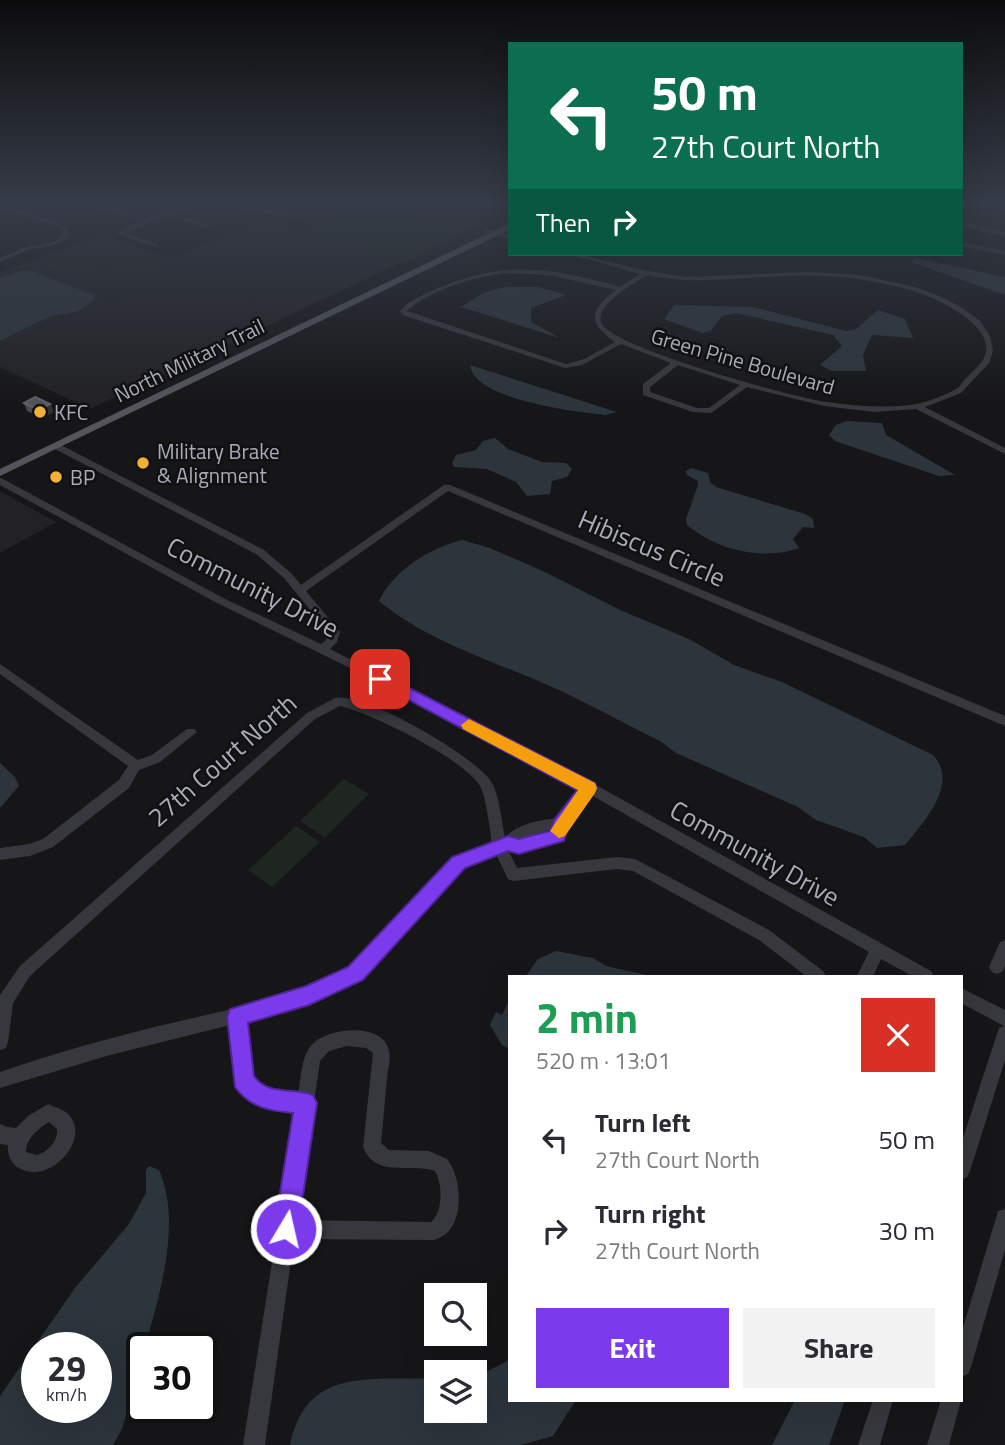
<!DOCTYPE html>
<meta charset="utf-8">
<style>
:root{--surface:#fff;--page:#f2f2f3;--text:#2b2b33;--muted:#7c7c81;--accent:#7c3aed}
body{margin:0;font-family:"Titillium Web",sans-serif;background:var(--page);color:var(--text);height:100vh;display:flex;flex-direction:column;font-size:26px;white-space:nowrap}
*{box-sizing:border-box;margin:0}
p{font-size:23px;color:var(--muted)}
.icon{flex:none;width:38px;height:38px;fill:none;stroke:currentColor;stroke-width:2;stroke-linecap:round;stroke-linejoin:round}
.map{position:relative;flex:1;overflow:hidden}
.details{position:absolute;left:508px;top:975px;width:455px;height:427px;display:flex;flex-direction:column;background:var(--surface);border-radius:0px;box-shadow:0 7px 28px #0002}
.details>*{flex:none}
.guide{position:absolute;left:508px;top:42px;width:455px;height:214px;border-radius:0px;box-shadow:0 7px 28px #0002;background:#0b6e4f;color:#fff;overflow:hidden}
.buttons{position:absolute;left:424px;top:1283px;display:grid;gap:14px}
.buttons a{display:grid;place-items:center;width:63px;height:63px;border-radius:0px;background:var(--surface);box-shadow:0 7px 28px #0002;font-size:35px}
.speed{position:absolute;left:21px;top:1332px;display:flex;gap:14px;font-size:35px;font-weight:700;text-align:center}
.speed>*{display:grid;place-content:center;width:91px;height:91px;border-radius:50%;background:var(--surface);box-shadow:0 7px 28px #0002;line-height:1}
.speed small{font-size:18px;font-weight:400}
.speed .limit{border:4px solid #111;border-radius:10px;background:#fff;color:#111}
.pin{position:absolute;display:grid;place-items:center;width:60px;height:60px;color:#fff;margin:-30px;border-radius:14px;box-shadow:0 4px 10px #0006}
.me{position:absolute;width:77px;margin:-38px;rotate:9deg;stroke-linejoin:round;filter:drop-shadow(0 0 5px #0008)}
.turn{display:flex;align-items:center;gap:24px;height:147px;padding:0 28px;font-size:32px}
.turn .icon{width:91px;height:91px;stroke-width:2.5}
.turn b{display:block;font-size:49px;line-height:60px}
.then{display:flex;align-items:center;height:66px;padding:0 28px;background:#0003;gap:14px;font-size:26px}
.round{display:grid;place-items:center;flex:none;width:74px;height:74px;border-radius:0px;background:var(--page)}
.headline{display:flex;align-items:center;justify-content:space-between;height:119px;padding:0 28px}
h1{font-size:42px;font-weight:700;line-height:52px;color:#1e9e55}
.button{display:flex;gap:14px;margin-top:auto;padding:14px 28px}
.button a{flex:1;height:80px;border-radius:0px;background:var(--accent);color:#fff;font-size:28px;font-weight:700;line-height:80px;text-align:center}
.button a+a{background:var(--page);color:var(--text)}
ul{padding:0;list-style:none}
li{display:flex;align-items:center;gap:21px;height:91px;padding:0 28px}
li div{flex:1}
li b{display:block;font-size:26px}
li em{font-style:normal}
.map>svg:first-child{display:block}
.built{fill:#222225}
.green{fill:#1e261f}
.water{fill:#2c353c;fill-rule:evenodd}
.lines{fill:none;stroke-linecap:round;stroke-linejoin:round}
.canal{fill:#2c353c;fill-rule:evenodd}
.minor{fill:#37383d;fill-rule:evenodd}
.major{fill:#53555c;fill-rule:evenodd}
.wall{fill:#47494d}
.shaded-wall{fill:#2f3033}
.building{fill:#525359;stroke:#5f6168;stroke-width:2}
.route{fill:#7c3aed;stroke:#51269a;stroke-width:2}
.slow{fill:#f59e0b}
.poi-dot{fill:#f2b134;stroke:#111113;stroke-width:2.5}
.labels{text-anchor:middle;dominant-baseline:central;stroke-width:5;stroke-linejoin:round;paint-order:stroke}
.far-street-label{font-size:21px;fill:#a8adb8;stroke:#111113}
.far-poi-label{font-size:21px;fill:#a8adb8;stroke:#111113;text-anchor:start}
.street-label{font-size:26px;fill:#a8adb8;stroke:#111113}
</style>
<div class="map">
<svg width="1005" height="1445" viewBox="0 0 1005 1445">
<rect width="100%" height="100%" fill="#161618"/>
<!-- built -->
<g class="built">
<path d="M366,205l77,19 23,-3 15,4 -391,184 -90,-42v-95l103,-37 66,23 94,-36 37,10z"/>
<path d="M0,491l56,31 -56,31z"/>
</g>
<!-- green -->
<g class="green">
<path d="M366,205l105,25 -67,33 -101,-32z"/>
<path d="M112,241l29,9 -70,27 -29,-11z"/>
<path d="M138,258l29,10 -52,20 -28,-10 31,21 -5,2 -34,-23z"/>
<path d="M344,779l25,15 -44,44 -25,-17z"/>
<path d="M296,826l24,16 -48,45 -24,-17z"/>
</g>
<!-- water -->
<g class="water">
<path d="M916,258l89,19v18l-94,-33z"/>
<path d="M21,271h11l62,24 1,4 -17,12 -27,5 -51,25v-63z"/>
<path d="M507,287h31l28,8 -35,13v14l29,16 -99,-31 24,-15z"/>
<path d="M674,305l79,2 93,24 10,-2 22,-19 27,9 8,19 -41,-3 -9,20 3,16h-34l-12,-6 22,-19 -9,-11 -97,-22 -14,3 -11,15 -9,2 -38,-14z"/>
<path d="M470,365l147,47 -12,3c-29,-3 -131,-15 -135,-50z"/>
<path d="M846,421l36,2 4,12 69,40 -16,1 -104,-35 -6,-6 7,-10z"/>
<path d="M495,438l13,11 34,13 24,1 6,6 -5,8 -15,4 -2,13 -23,2 -11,-14 -29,-13 -33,-2 -2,-4 4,-8 20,-5 7,-9z"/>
<path d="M691,468l17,5 2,9 6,5 89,27 8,5 1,9 -11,-1 -10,12 6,9c-37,13 -82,2 -112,-23l-1,-6 12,-34v-4l-11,-6 -1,-4z"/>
<path d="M462,540l28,8 55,24 75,38 69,29 45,26 48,17 151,73c27,28 -10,68 -28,90l-28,3 -13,-11 -48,-17 -18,-13 -122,-54 -16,-12c-39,-19 -79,-42 -119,-59 -55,-23 -116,-43 -162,-81 15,-31 49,-52 83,-61z"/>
<path d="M0,763l15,14 4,9 -19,22z"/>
<path d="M556,951l37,7 13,8 45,10h-125l12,-17z"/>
<path d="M509,1001v48l-7,-4 -12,-20 6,-13 6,3z"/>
<path d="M149,1166l10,4c23,53 1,123 -14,177l-3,1v11l-20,70 -9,16h-113v-49l75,-108 54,-64 17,-31v-23zM37,1348h59v59h-59z"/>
<path d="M509,1360v40h67l-23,36 -32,9h-231c17,-80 81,-64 146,-67v32h38v-32z"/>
<path d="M795,1400h50l-16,45h-57z"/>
</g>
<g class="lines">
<!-- canal -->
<path class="canal" d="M961,242l44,9v4l-44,-9z"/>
<!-- minor -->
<g class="minor">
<path d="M84,202c11,0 20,7 31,7 9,0 19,-7 30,-7l-25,9 25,8 47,-16 2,3 -22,8 39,12 -3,2 -41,-13 -43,18 34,11 -2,3 -40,-14 24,-12z"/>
<path d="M232,202l72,15 -3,2 -54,-9z"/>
<path d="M0,203l68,24v10l-11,7 -30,6 -27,12v-4l23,-10 30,-6 9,-6 1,-7 -63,-22z"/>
<path d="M961,222l44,10v4l-44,-10z"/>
<path d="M486,229l23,6v4l-25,-7z"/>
<path d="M568,254h9l65,16 43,7 123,-5 52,3 55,12 24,9 22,11 19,14 10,15 3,15 -4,12 -28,30 -36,14 80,41v6l-89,-45 -42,3 -50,-6 -77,-19 -36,26 -18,-1 -50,-17v-11l28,-21 -50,-19 -39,21 -17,3 -162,-53 -3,-4c9,-11 23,-16 36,-22 68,-30 116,-21 184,-2l20,-13zM504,273l45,2 67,15c-26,20 -30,32 -1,52l-31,17 -18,5 -159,-53c25,-22 64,-33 97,-38zM647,275c46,10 90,3 137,1 47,-2 96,3 141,19 20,8 73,34 59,63 -4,7 -12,14 -18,20 -3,3 -6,9 -10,11 -8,5 -31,14 -40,15 -30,5 -60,2 -89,-2 -31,-4 -219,-55 -226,-80 -5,-18 34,-39 46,-47zM678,365l62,20 -31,23h-12l-47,-16v-5z"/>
<path d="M53,444h6l205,106 28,24 9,11 143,-100h6l555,231v10l-557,-235 -142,100 34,41 -3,10 -7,7 264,135 337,187 3,5h-22l-31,-17 -8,17h-16l12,-24 -278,-157 -25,32 -3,13 -44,13 -11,-3 9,18 100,-11 18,2 134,71 54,41 3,5h-20l-47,-36 -126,-69 -16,-2 -104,12 -5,-2 -12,-25 -32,12 -104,113 -47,22 -68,20c5,48 -3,67 53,73 3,-16 3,-35 12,-47 14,-20 74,-26 79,4 2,8 -1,19 -2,27 -2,22 -4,44 -6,65l8,7 40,1 18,8c14,17 17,56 1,73 -4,4 -9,6 -14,8l-140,-1 -29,206h-22l53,-334c-63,-7 -62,-31 -66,-86l-120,30 -110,33v-16c58,-20 116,-36 176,-50 59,-14 119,-25 174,-53l104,-111 38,-14c-2,-14 -6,-48 -12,-58 -16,-27 -109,-73 -140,-80l-25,13 -285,257 -17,27 -5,39 -2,6 -6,2v-55l20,-29 287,-253 28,-15c30,-6 137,57 155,82 9,11 12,43 15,58 9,-12 36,-20 52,-19l23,-29 -228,-121 -135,-66 -217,-118v-7l3,1 222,120 96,45 5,-4 2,-8 -44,-54 -28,-24 -203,-106zM548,830h4v2l-34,9zM347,1046l19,2 7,5 -10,94c13,32 46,15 72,24 8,13 8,41 -4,51l-134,-2 23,-159 9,-10z"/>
<path d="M0,664l138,96 14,-5 35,-26h8l2,3 -37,30 -21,8 -10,18 -76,59 -23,9 -30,4v-12l29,-4 14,-5 76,-59 9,-14 -128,-92z"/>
<path d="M1005,940v26l-3,6 -5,2 -5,-2 -3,-5 11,-25z"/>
<path d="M961,988l44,22v50l-35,111 -3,6 -6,3v-36l36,-110 2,-6 5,-2 -43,-23z"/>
<path d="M48,1104c6,3 15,5 20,10 25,25 -19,72 -49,54 -8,-4 -12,-14 -11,-23l-8,-1v-20l7,3 9,1 12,-12zM49,1122l8,7c1,12 -8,22 -20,26l-11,-3c0,-14 12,-23 23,-30z"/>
<path d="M1005,1209v41l-34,117 -3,7 -7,3v-43l35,-116 2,-7z"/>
<path d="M961,1398v2l-12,45h-22l14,-45h20z"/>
<path d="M873,1400h20l-13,45h-22z"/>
</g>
<!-- major -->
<path class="major" d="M506,225h3v5l-509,246v-7z"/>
</g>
<!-- wall -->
<path class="wall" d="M24,403l26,1 4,8 -12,6 -15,-7z"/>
<!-- shaded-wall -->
<path class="shaded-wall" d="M50,404l4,8 -12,6 -4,-8z"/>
<!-- building -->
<path class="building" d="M35,397l15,7 -12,6 -14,-7z"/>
<!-- sky -->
<linearGradient id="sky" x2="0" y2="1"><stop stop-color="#0c0c0d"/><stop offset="0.5" stop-color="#363c48"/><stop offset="1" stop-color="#363c48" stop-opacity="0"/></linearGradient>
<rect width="1005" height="405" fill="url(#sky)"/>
<!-- route -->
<path class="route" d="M380,673l215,110 2,5 -29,39 -4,14 -45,13 -11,-3 -43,17 -102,112 -54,25 -61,18 6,53c14,20 39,11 59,19l4,8 -19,126 -3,9 -9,4 -9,-4 -3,-9 19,-116c-23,-2 -43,-5 -58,-26l-8,-70 3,-8 76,-23 42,-19 104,-110 56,-21 11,3 31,-8 4,-11 23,-30 -202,-108v-7z"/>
<!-- slow -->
<path class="slow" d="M469,719l126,64 2,5 -2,5 -30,43 -6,2 -9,-7 28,-41 -115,-61 -2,-4z"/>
<!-- markers -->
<g class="poi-dot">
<circle cx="40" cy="412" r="7"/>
<circle cx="143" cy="463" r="7"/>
<circle cx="56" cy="477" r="7"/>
</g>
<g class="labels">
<!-- far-street labels -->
<g class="far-street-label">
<text transform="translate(189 360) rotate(-26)">North Military Trail</text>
<text transform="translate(743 361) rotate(16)">Green Pine Boulevard</text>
</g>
<!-- far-poi labels -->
<g class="far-poi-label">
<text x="54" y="412">KFC</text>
<text x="157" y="451">Military Brake<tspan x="157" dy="24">&amp; Alignment</tspan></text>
<text x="70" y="477">BP</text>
</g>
<!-- street labels -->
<g class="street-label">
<text transform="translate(652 548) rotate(23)">Hibiscus Circle</text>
<text transform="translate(253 587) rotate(27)">Community Drive</text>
<text transform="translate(222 760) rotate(-41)">27th Court North</text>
<text transform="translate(755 853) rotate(29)">Community Drive</text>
</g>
</g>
</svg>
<div class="buttons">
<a><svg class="icon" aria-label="search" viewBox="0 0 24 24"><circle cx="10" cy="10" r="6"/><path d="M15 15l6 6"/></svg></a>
<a><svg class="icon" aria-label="layers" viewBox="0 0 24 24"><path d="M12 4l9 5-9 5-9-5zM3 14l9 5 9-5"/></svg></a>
</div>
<div class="speed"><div>29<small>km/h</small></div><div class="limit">30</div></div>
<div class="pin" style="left:380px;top:679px;background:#d93025"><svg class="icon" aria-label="arrive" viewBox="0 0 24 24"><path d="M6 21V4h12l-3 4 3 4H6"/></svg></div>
<svg class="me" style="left:286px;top:1229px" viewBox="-20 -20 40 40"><circle r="17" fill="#7c3aed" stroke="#fff" stroke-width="3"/><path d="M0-11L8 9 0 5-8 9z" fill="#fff"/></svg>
<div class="guide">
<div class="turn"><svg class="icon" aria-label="left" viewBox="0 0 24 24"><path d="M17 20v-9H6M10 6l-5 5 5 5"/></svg><div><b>50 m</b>27th Court North</div></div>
<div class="then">Then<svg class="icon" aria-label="right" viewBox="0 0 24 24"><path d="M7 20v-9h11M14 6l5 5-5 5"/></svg></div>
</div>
<section class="details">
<div class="headline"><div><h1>2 min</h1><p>520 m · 13:01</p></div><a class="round" style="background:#d93025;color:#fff"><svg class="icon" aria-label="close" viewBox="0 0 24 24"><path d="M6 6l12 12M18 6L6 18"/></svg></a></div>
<ul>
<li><svg class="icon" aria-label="left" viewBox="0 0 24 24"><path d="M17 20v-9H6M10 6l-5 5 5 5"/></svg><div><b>Turn left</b><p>27th Court North</p></div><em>50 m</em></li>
<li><svg class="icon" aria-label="right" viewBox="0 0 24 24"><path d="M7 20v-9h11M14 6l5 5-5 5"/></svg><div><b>Turn right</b><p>27th Court North</p></div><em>30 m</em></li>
</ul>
<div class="button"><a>Exit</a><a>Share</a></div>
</section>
</div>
